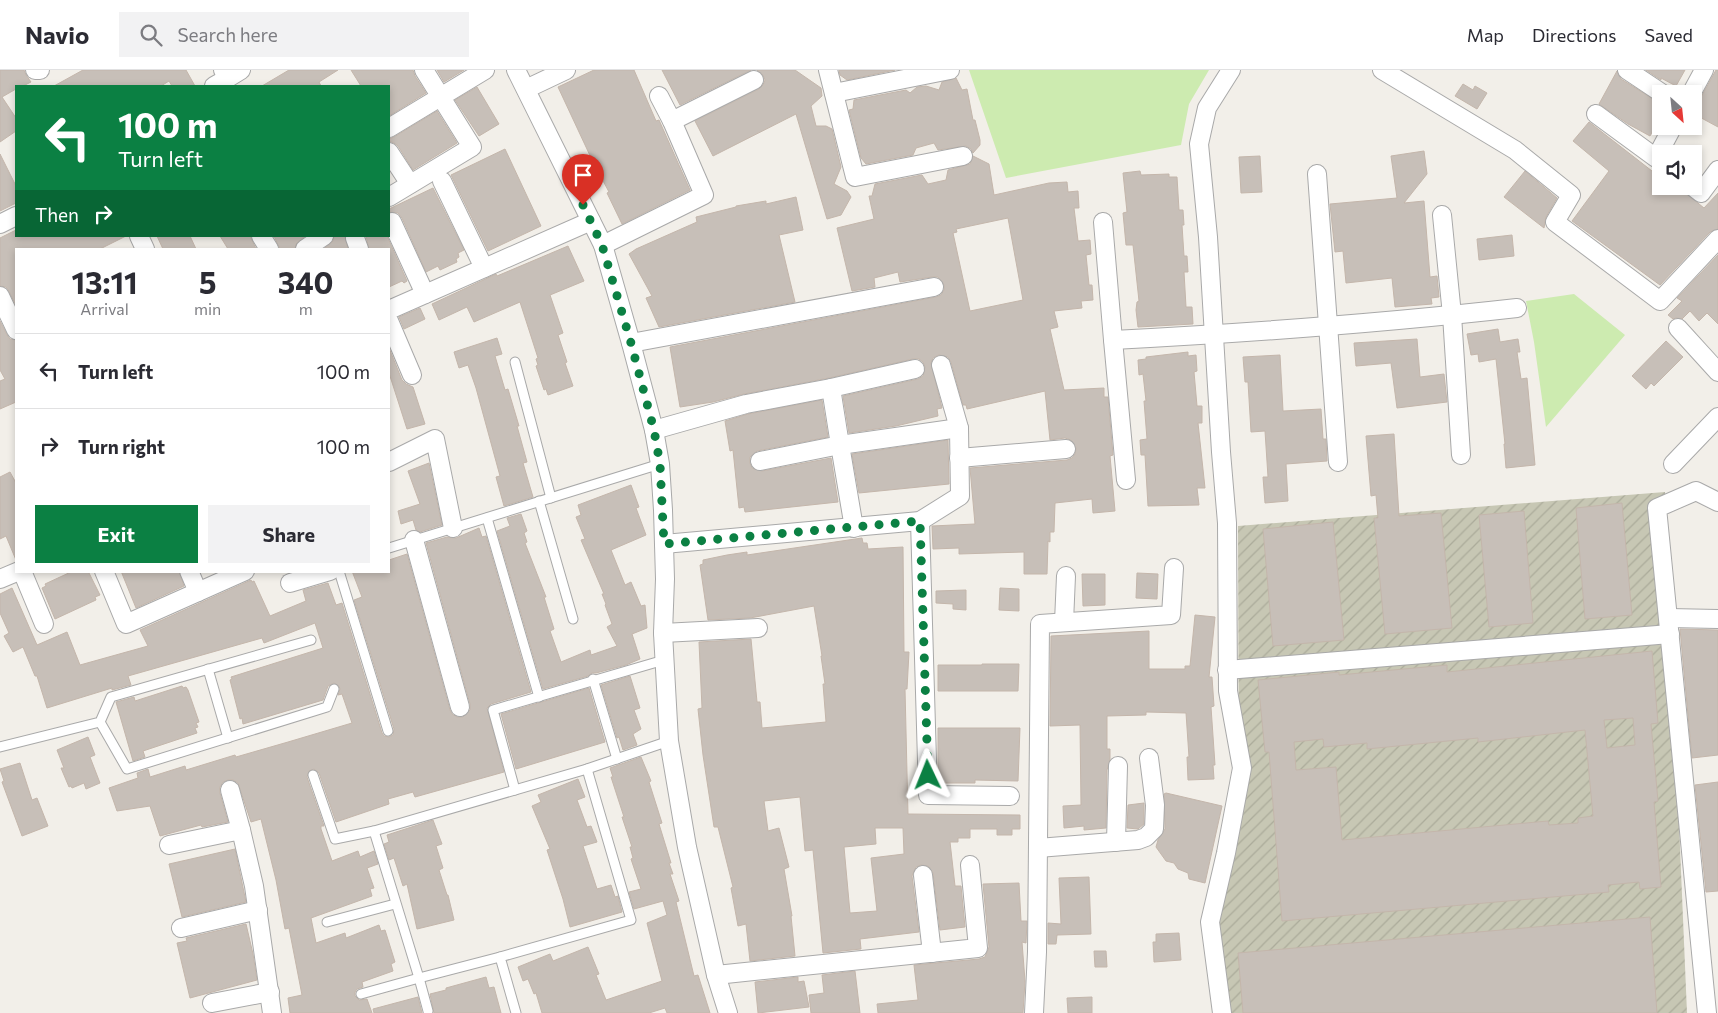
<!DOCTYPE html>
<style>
:root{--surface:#fff;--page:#f2f2f3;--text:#2b2b33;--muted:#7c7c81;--line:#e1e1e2;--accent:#0b8043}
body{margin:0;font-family:Commissioner,sans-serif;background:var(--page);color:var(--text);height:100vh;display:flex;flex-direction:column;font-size:19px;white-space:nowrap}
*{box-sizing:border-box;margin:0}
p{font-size:16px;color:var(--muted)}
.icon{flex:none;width:28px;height:28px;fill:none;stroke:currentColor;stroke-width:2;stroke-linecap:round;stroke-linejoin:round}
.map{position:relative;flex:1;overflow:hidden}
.panel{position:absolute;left:15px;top:178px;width:375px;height:325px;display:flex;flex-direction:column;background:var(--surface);border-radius:0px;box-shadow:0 2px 8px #0003}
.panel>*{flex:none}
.banner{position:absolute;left:15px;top:15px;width:375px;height:152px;border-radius:0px;box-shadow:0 2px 8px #0003;background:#0b8043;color:#fff;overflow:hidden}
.needle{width:32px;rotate:153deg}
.tools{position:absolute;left:1652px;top:15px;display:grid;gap:10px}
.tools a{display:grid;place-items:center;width:50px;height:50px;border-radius:0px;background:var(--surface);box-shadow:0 2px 8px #0003;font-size:25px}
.pin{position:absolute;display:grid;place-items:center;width:42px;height:42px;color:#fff;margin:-51px -21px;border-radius:50% 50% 50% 0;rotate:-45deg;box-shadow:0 0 5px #0007}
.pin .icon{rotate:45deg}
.me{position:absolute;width:55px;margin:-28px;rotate:358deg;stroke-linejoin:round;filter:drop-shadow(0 0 4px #0008)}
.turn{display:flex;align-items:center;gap:18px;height:105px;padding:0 20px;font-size:22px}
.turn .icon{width:65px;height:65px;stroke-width:2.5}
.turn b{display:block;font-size:35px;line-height:42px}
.then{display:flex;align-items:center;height:48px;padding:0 20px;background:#0003;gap:10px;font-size:19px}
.eta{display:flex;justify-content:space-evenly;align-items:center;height:85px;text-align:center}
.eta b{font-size:30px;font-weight:700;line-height:35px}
.primary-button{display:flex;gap:10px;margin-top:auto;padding:10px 20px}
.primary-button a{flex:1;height:58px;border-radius:0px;background:var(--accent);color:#fff;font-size:20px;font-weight:700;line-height:58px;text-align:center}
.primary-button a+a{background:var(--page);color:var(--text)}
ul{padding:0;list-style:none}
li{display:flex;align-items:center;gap:15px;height:75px;padding:0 20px;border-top:1px solid var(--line)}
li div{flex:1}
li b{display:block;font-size:19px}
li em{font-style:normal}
header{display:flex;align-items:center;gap:30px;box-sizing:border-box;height:70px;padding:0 25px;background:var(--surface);border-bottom:1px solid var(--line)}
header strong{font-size:24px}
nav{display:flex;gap:28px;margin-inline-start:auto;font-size:18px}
.search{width:350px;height:45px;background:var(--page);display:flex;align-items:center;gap:12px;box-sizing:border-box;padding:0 18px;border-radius:0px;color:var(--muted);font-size:19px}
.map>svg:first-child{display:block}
.construction{fill:url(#construction-furrows)}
.grass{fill:#cdebb0}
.building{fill:#c7bfb8;stroke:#c4b6ab;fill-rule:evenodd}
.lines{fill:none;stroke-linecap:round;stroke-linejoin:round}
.lane-casing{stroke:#a9a9a9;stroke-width:11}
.street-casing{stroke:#a9a9a9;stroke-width:20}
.lane{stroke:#fff;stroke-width:9}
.street{stroke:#fff;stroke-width:18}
.route{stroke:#0b8043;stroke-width:9;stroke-dasharray:0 16.2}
</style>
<header>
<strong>Navio</strong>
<div class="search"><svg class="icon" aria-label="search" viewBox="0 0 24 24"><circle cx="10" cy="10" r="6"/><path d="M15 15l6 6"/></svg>Search here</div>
<nav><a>Map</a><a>Directions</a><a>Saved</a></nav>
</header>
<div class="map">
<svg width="1718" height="943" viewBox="0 0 1718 943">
<defs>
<pattern id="construction-furrows" width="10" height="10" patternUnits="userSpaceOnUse" patternTransform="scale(1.25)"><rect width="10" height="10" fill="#c7c7b4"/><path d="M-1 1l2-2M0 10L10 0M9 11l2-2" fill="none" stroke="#abab9a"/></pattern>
</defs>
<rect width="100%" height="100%" fill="#f2efe9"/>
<!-- construction -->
<path class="construction" d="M1665,422l22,521h-466l-9,-55 27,-136 -1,-296z"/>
<!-- grass -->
<g class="grass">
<path d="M969,0h240l-20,34 -8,41 -175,33z"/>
<path d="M1574,224l51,41 -79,92 -12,-85 -8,-41z"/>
</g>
<!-- building -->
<g class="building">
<path d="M0,0h24l2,5 5,7 -8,4h-7v3l-14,8 14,21v13l-16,11z"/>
<path d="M83,0h103l9,16h-23l-3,-5 -8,5h-107z"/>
<path d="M289,0h49l-19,12 2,4h-59z"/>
<path d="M351,0h62l2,6 11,17 -37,23v-30h-28z"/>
<path d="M437,0h27l-20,12z"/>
<path d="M594,0h40l22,51 3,-1 31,70 -68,34 -15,-31 2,-1 -16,-30 -35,-75z"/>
<path d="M662,0h89l-71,35z"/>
<path d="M757,0h38l26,18 1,8 -11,10 5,20h10l6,3 9,38 -7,17 13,7 4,6 -10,18 -14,4 -31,-105 -83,42 -18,-35 64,-32 4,-4 2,-5 -2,-5z"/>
<path d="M839,0h56l-48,10 -7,-5z"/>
<path d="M1646,0h39l-9,16 -15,-8v2z"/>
<path d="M1716,0h2v57l-24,-13v-10l6,-5z"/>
<path d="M1617,1l4,8 40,25v11l-11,21 -22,-12 -29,-20z"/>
<path d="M956,8l6,12 5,-1 6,31h2l5,20v5l-7,8 -2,-4 -5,-3 -28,4 -4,-7 -18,5 -3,7 -47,9 -5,-6 -12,-48 4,-1 1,-9 52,-10 4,3 7,-6 9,-1 13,4 3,-8z"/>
<path d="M1463,14l10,6 2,-4 12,7 -10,16 -22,-13z"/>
<path d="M477,17l22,37 -20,12 -24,-36z"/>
<path d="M437,41l20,32 -44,27 -15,-24 -4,-3 -5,-2v-2l5,-2z"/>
<path d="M1589,52l72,56v8h16l27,22 14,-15v36l-8,3 -50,53 -88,-64 37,-50 -36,-30z"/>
<path d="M505,79l36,77 -53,25 -37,-76z"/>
<path d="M1424,81l3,23 -23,29 20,-2 6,76 7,-1 2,21 -8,1 1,6 -37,3 -3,-29 -46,5 -3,-32 -8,1 -5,-48 67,-6 -6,-42z"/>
<path d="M0,84l16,32v17l-16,8z"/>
<path d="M973,86l16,8 5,31 55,-12 18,-1 1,10 10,-1 1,17h-5l4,33 12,-1 1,14 -5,1 3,30h3l1,15 -12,1 1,7 -28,3 4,16 -8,2 14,61 40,-2v9h4l5,58 -3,1 5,55 -22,2 -1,-14 -37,4 -1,29h-4v10l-2,-1 -1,33h-23v-22l-65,2v-6l-26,1 -1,-23 43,-2 -5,-56 97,-8 5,-2 3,-4 1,-6 -5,-8 -6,-2 -15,2 -5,-49 -78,18 -1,-4h-3l-12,-43 -3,-5 -9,-2 -6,3 -2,5 11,45 -5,1 1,7 -42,10 -47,7 -6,-37 75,-17 5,-3 2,-9 -2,-5 -4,-3h-6l-84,19 -85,16 -31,8 -33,5 -10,-60 266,-50 5,-2 3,-5v-5l-6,-8h-6l-32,5 -2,-10 -24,6 1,9 -23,4 -15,-63 37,-9 -5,-23h3l3,-12 47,-9 6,9 18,-4 2,-10 22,-6zM1008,148l15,82 -53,11 -17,-78 4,-1 -1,-3z"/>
<path d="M1260,86l2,36 -21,1 -2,-36z"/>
<path d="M1140,101l1,4 28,-1v3h8l2,33h4l1,15h-2l2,31h3l1,16h-4l2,35h6l1,17 -55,3 -2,-17 1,-8 2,-1 -6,-56h-7l-3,-32 4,-1 -4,-39z"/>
<path d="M1525,101l32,27 -11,19 -2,11 -40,-31z"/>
<path d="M433,118l31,62 -6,3 1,4 -3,2 1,3 -17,8 -2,-4 -12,6 -24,-54 -4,-5 -9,-1v-3z"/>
<path d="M796,127l7,33 -24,5 16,67 -136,25 -13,-29 6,-2 -23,-42 7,-5 61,-27 -1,-5 40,-10v-1l30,-5v3z"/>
<path d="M16,160v6h110l-26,13h-84v57l-7,-15 -3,-4 -6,-1v-48z"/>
<path d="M1512,165l2,21 -35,4 -2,-21z"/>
<path d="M157,166h33l6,13h-33z"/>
<path d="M220,166h30l6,13h-28z"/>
<path d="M274,166h31l-9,8 -1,5h-15z"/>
<path d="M334,166h11l3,13h-24l9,-8z"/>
<path d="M366,166h21l20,45 -3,2 -2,-2 -13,6v-38h-20z"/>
<path d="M568,176l16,35 -34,14 13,38 -5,2 9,27 -2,1 8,23 -25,9 -2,-6 -2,1 -8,-24 2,-1 -2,-6 2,-1 -18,-56 -46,20 -7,-15 -28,13 -7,-16 64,-30 1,2z"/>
<path d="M1718,185v69l-11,-11 -8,8 -9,-10 -8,8 -6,-1 -3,1 -5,-4 14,-14 -5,-3z"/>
<path d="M420,238l5,11 -21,10 -5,-12z"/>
<path d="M0,251l7,14 3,4 6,1v62l-16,7v-28l5,-2 -5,-9z"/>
<path d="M1498,259l2,13 18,-3 2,13h-3l4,27 6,-1 8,87 -29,3 -2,-24h1l-9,-85 -17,3 -1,-8 -7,1 -4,-21z"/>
<path d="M497,268l5,16 -7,2 10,34 3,-1 11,37h-2l10,36 -4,1 10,34 -29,9 -8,-29 4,-1 -24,-88 -8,-23 -9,3 -5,-16z"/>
<path d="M1417,269l3,38 24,-3 3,28 -50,6 -6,-45 -35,3 -2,-23z"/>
<path d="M1666,271l17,16 -29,29 -3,-3 -5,6 -14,-13z"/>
<path d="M389,278l13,32 4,4 7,3 12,37 -18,5 -18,-56z"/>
<path d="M1188,282v4l8,-1 1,16 -3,1 3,34h5v17h-4l7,65h-8l2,17 -51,1 -3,-51h-4l-1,-15 7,-1 -3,-38h2l-3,-27 -4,1 -1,-15 8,-1v-2z"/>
<path d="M1280,285l3,56 38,-2 2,30h3l1,22 -41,3 2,37 -23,2 -2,-26h5l-3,-46 -14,1 -3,-50h-3l-2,-25z"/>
<path d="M822,330l6,37 -71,14 -7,6v6l2,5 10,3 69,-13 7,44 -93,10 -1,-5 -5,1 -6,-58 -3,1 -5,-30 23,-7z"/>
<path d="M1394,364l5,82 42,-3 11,115 -67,6 -11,-116h4l-2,-23 -5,1 -5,-60z"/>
<path d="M948,370l1,44 -90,9 -7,-39z"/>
<path d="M429,393l13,62 -22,7 -4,-2 -3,-10 -12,4 -3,-13 22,-7 -12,-33z"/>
<path d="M10,402l6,11v77l-10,-24 -6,3v-62z"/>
<path d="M631,415l8,22 -3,1 10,27 -35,15 14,35 6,-3 10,24 4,-1 2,23 -15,6 8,25 -14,6 -30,8h-4l-4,3 -45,13 -46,-158 13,-5 -3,-8 14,-4 6,17 -3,2 3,9 -2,1 21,54h-2l10,32 -4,2 11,31 29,-12 1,5 26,-9 -10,-19 5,-3 -7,-19 1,-1 -4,-10h2l-23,-54 4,-1 -9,-22 5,-2 -3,-10z"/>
<path d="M1622,433l10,112 -47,4 -9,-111z"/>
<path d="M1524,441l9,112 -44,4 -10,-112z"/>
<path d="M1333,452l11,118 -71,6 -10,-117z"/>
<path d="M479,458l3,9 4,-1 45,156 -40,12 -4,4 17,64 -89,25 -2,-5 -25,7 1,5 -53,18 -17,-49 -5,-4 -5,2 -2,6 17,49h-3v3l11,32 26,-10 2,6 14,-6 4,13 -11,4 7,20 -4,1 2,7 -61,22 5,25 29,-10 1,5 33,-13 2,6 4,-1 10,32 -4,2 2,7 -31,11 1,5 -6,2 -2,3v4l4,4 8,-1 5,14h-82l-2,-15 14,-3 -13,-67 -4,1 -9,-49 -15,-61 -10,3 -13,-39 -5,-3h-5l-5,2 -3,5v6l8,29 -26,5 -1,-2 -41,11 -10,-30 -33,5 -8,-23 29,-10 -1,-5 11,-4 2,8 35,-11 1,4 49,-15 1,2 52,-15 64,-19 -10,-29 -4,1 2,-6 -1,-3 -5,-3 -6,3 -5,14 -80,24 -1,-6 -2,1 -10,-39 2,-1 -1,-2 92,-29 -8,-25 -51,20 -2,-5 -134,38 3,9 -19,5v-2l-65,20 -10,-32h-2l-12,-29 -10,5 -9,-16 5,-3 -9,-20v-19l12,-6 25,57 30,-13 13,33 68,-19 -8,-16 111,-50 1,2 2,-1 16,35 36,-15 -3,-11 25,-7 8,22 6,-2 40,130 2,3 5,1 4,-2 1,-6 -40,-129 8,-3 -10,-26h37v-11l18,-6 43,156 2,4 5,3h6l7,-7v-6l-44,-161 21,-6 9,1z"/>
<path d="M862,468l1,5h4l1,6 35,-2 1,105h5l-2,37h-2l3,125 112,1v14h-8v6h-15v-6h-27v9h-12v4h-8l5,44h6l4,41 -25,3 -7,-57 -5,-7 -7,-1 -5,2 -4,9 7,56 -59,7 1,10 -38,4 -10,-103 -8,1 -5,-54 -36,4 4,30 11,-3 10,39 -5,2 8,47h-1l4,40 -45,5 -4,-37 -8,2 -7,-38 2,-1 -15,-60h-4l-11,-72 -5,-46 4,-1 -3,-66 52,-3 6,63h3l2,26 64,-6 -3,-38h2l-4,-28h1l-8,-50 -64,12 -42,2 -8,-55 3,-1v-4l24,-5 20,-3v3zM875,758h28l1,26 -33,4 6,53 -27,2 -6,-66 32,-3z"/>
<path d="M73,501h15l12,24 -5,2 1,3 -41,19 -13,-31 4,-2 -1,-2z"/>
<path d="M121,501h58l5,15 -48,22z"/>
<path d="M1137,503l21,1 -1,25 -21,-1z"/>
<path d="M1082,504h23v31l-22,1z"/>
<path d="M1000,518l19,1v22l-20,-1z"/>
<path d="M966,520v20l-13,-1v-5l-17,-1v-12z"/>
<path d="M1195,545l20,2 -6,60h3l2,29 -3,1 4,58h-2l1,14 -26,1 -1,-23h2l-3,-44 -40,-1v3l-39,1v33h3v10l-3,11 -1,58 -22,2v-4l-20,2 -1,-22 18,-1 -1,-80 -30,1 1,-90 98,-5v38h36v-3h5z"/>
<path d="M1680,559l38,1v125l-26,3z"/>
<path d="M1652,581l6,72 -7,1 7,77 -4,1 7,85 -21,2 -1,-7 -31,3 1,7 -327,29 -13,-169h-4l-7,-72 81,-8v3l108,-10v7zM1633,648l2,27 -28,3 -3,-28zM1585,660l8,86 -15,2v5l-29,2 -1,-4 -206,19 -6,-73 -40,3 -2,-28 29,-3 1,8 43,-4v6l111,-11v4z"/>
<path d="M982,594h37l-1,27h-80v-26h44z"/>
<path d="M630,606l10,32 -6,2 7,19 -8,5 4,11 -14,5 -4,-13 -2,1 -16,-53z"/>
<path d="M182,616l1,2 3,-1 2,3 11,32 -3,1 2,4 -3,1 2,5 -54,18 2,6 -12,4 -17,-59 18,-5 1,4z"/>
<path d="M589,618l16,54 -89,27 -15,-55z"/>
<path d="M938,658h82l-2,53 -43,-1v3h-37z"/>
<path d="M88,667l7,18 -5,2 10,26 -14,6 -2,-6 -12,5 -1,-2 -2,1 -8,-19h3l-7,-18z"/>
<path d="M641,687l10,24 -2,1 13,41 -3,1 12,39h-2l4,11h-3l9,27 -3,1 18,74 4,-1 12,38h-43l-2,-5 -16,5h-107l-6,-20 -2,1 -6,-15 -5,2 -5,-14 32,-13 3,7 35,-14 11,27 -3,1 10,25 56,-19 -15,-58 20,-8 -4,-14 -29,8 -5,-17 12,-3 -10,-30 2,-1 -3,-11h2l-10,-30h2l-13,-40h2l-3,-9z"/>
<path d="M20,693l12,37 5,-2 11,28 -26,10 -20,-54 2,-1 -4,-12z"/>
<path d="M578,709l7,18 -8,3 10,27 4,-1 6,16 -14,4 14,43 14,-4 4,12 3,-1 4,16 -52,15 -7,-28 -16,-49 3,-1 -18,-43 9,-4 -3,-7z"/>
<path d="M1718,712v109l-12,1 -11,-107z"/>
<path d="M1166,723l56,13 -17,77 -16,-4 -1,-6 -10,-4 -4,-6 -8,-2 -10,-14 2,-7 7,-11 -1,-35z"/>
<path d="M1144,733v21l-6,5 -11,-1 1,-23z"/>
<path d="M433,750l9,24 -6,2 7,22 -4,2 8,25h1l6,25 -37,9 -10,-45 -4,2 -9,-28 -5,2 -5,-16 5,-2 -2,-7z"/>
<path d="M235,779l11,53 -64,15 -13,-53z"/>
<path d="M1089,807l2,57 -34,1 -1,9h-8v-21l13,1 -2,-46z"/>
<path d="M1019,813l2,38h6l-1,22 -4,-1 3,39 -2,32h-145l-1,-9 41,-4 -4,-35 65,-6 6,-2 4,-10 -6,-63z"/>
<path d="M1650,847l7,96h-414l-5,-60z"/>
<path d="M246,854l7,30 4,26 -67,18 -13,-55 10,-2 -1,-3z"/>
<path d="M1179,863l2,27 -27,2 -1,-20h3v-8z"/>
<path d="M1094,881h12l1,16h-12z"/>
<path d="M855,901l5,42h-49l-2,-18 15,-2 -2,-18z"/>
<path d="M486,907l3,11 5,-1 7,26h-67l-4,-19 16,-4v-2z"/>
<path d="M798,907v5l6,-1 5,26 -51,6 -3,-31z"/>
<path d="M418,927l4,16h-48l-1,-4z"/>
<path d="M1092,927v16h-24l-1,-15z"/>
</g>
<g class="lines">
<!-- lane casing -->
<g class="lane-casing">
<g id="lane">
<path d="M515,292l36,136"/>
<path d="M539,431l34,118"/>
<path d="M487,448l52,179"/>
<path d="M389,478l271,-84"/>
<path d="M339,501l49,160"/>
<path d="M208,599l20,69"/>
<path d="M593,609l24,80"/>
<path d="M100,652l27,47 200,-62 7,-18"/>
<path d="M0,677l100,-25 11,-25 200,-57"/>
<path d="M313,705l22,64 39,-8 213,-62 82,-28"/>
<path d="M515,720l-22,-80 171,-50"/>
<path d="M374,761l45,147 81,-21"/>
<path d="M327,852l68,-18"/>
<path d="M361,924l58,-16 9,33"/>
<path d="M516,943l-16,-56 131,-37 -44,-151"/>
</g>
</g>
<!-- street casing -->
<g class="street-casing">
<g id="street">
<path d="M35,0h5"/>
<path d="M223,0l5,8 13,-8"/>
<path d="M516,0l87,175 28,98 23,87 6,34 3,46 2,69 -2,54 6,108 18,106 29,128 12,38"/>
<path d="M828,0l27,107 108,-21"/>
<path d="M1382,0l133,80 56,45 -16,27 105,79 58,-62"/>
<path d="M1627,0l36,24"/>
<path d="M214,16l14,-8"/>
<path d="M526,19l40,-19"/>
<path d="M834,23l116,-23"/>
<path d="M1691,24l13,-24"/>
<path d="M1596,44l60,44 17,-32"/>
<path d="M672,51l82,-41"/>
<path d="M389,58l96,-58"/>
<path d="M389,82l21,32"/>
<path d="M1317,104l21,288"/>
<path d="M442,111l42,87"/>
<path d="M1692,116l9,7 17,-23"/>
<path d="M389,127l83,-50 -48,-77"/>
<path d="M1442,145l10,100 9,140"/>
<path d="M392,152l33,72"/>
<path d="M1103,152l10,118"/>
<path d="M0,154l16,-8"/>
<path d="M139,166l6,13"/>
<path d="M261,166l8,13"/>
<path d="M355,168l4,11"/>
<path d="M603,175l101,-50 -32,-74 -13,-25"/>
<path d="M305,179l19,-13"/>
<path d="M0,226l16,34"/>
<path d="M389,240l202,-89"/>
<path d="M389,251l23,54"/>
<path d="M1678,258l40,44"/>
<path d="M631,273l303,-56"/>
<path d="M831,318l84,-19"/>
<path d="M654,360l92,-26 85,-16 9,57 -80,16"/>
<path d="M959,388l107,-9"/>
<path d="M389,392l46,-23 18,89"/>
<path d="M1673,394l45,-47"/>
<path d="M1126,410l-13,-140c135,-7 270,-17 404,-32"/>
<path d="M920,451l8,274 82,1"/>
<path d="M854,458l-14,-83 119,-17"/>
<path d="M414,470l46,167"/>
<path d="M664,474l256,-23 40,-25 -1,-68 -18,-63"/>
<path d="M22,501l22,53"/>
<path d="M104,501l22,53 119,-53"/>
<path d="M189,501l9,21"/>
<path d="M0,509l19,-8"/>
<path d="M290,513l40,-12"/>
<path d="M1669,548l49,1"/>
<path d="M1064,552l2,-46"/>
<path d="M663,563l95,-5"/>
<path d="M1227,600l443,-36"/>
<path d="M230,720l11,40"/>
<path d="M1116,772l2,-76"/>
<path d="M169,775l72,-15 13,56 18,127"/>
<path d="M1038,778l100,-8 8,-3 8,-8 1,-24 -6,-47"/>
<path d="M923,805l9,78"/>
<path d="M181,858l77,-18"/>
<path d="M716,905l262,-27 -8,-83"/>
<path d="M212,933l58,-11"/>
<path d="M1034,943l3,-61 3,-328 131,-9 3,-47"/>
<path d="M1222,943l-12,-91 16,-69 16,-85 -14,-77 -1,-168 -6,-71 -13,-215 -9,-93 8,-36 24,-38"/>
<path d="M1707,943l-50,-505 39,-17 22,11"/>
</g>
</g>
<!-- lane -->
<use href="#lane" class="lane"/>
<!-- street -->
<use href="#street" class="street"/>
</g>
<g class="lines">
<!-- route -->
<path class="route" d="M583,135l19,40 29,98 23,87 6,34 4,80 256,-23 8,254"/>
</g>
</svg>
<div class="tools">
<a><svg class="needle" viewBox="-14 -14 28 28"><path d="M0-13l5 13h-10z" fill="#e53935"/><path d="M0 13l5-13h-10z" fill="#7c7c81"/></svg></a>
<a><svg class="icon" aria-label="sound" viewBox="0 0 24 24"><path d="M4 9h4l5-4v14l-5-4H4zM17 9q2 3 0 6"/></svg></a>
</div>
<div class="pin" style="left:583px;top:135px;background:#d93025"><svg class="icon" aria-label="arrive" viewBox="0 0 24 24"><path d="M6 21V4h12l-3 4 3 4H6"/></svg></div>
<svg class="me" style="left:928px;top:705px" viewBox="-20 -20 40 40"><path d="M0-17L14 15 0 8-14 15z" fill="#0b8043" stroke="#fff" stroke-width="4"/></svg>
<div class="banner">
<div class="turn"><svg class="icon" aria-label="left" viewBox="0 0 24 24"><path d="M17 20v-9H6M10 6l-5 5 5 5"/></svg><div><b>100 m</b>Turn left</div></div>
<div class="then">Then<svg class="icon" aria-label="right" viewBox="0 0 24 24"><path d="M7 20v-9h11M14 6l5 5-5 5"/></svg></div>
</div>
<section class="panel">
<div class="eta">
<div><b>13:11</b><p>Arrival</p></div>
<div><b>5</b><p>min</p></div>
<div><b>340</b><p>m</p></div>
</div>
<ul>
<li><svg class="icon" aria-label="left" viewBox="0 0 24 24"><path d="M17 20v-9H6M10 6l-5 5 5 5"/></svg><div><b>Turn left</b></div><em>100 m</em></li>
<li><svg class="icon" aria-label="right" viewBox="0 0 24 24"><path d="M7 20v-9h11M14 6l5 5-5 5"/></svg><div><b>Turn right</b></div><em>100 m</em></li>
</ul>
<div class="primary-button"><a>Exit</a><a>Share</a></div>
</section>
</div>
